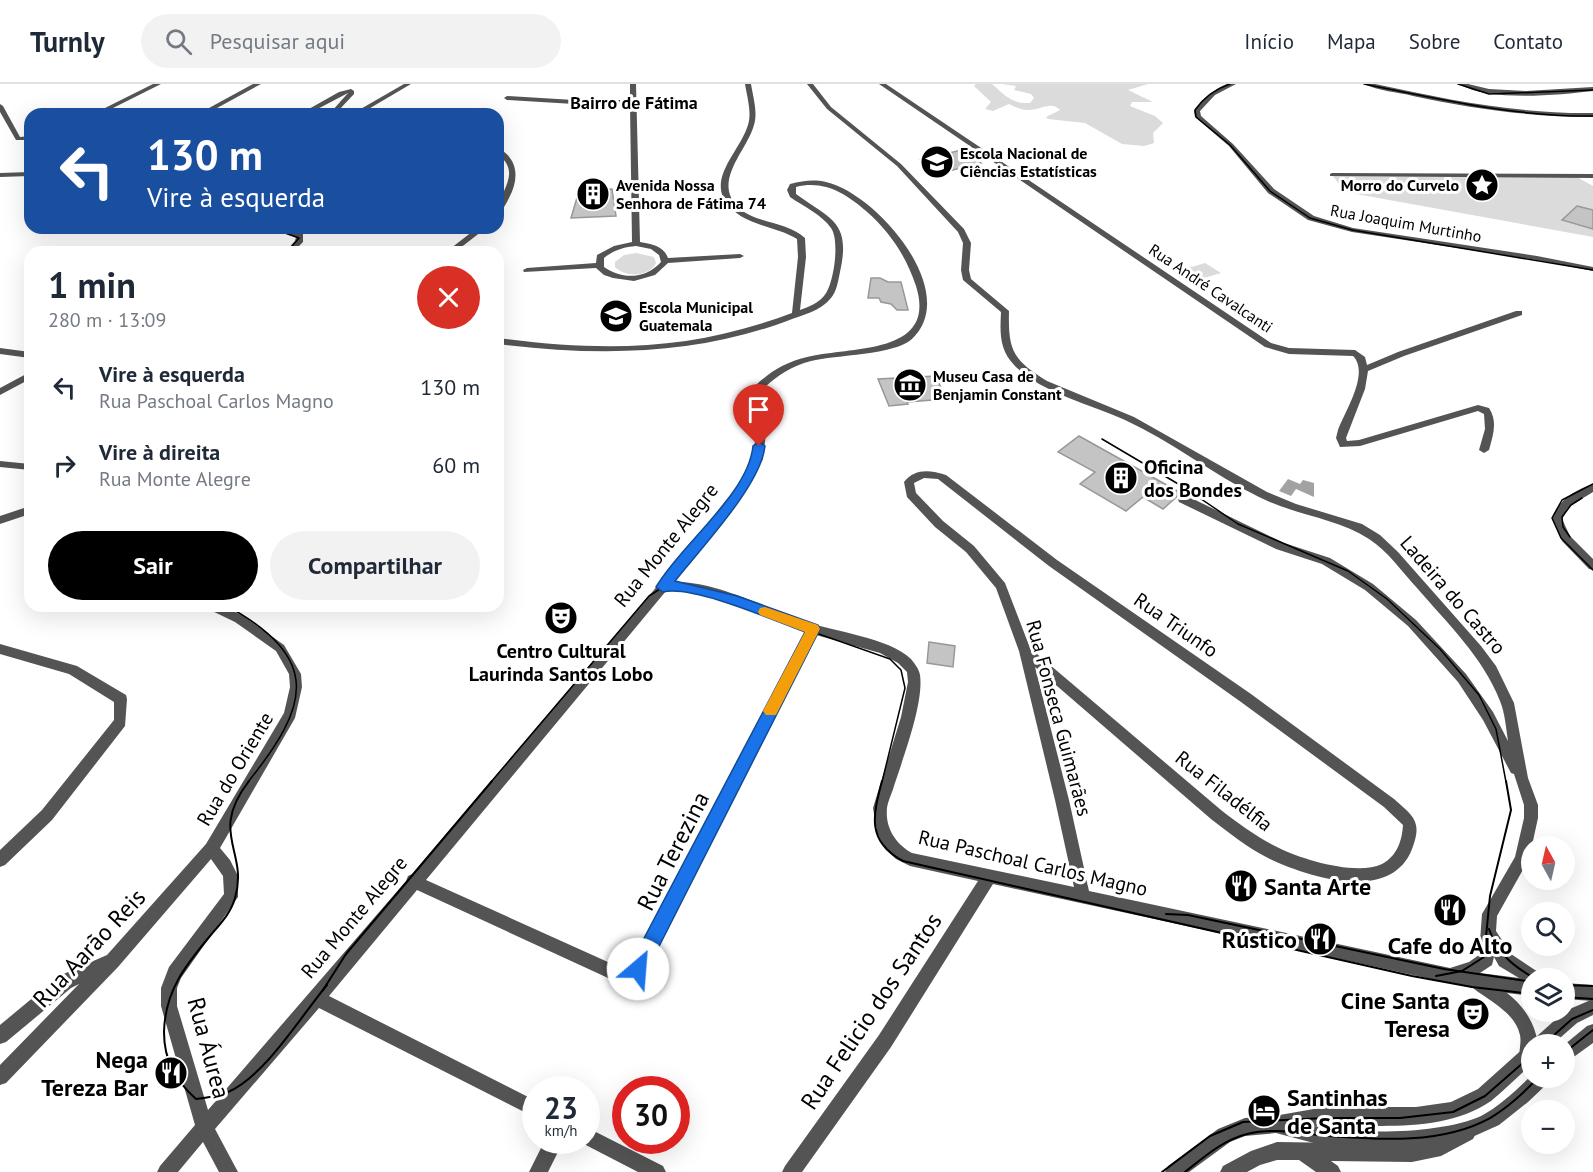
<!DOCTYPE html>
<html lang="pt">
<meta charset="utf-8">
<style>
:root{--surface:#fff;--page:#f2f2f3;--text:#1f2937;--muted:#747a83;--line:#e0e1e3;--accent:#000}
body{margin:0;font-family:"PT Sans",sans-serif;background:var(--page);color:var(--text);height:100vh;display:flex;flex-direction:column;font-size:22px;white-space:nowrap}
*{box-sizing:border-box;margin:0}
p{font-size:20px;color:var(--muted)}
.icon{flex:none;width:33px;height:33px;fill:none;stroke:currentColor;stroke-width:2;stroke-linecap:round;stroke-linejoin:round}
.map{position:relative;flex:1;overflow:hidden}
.side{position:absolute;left:24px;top:162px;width:480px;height:366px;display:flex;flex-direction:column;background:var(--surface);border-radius:18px;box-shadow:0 6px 24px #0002}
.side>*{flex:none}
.hud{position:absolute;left:24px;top:24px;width:480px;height:126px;border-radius:18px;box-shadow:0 6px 24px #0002;background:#1a4fa0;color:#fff;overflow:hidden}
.needle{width:39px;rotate:352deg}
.tools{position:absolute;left:1521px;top:752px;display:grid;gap:12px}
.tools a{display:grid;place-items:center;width:54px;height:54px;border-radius:50%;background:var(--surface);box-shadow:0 6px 24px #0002;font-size:30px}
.speed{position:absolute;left:522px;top:992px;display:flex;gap:12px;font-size:30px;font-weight:700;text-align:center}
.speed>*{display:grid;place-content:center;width:78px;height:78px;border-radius:50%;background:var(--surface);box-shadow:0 6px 24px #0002;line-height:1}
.speed small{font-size:15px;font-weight:400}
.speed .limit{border:9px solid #d22;background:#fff;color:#111}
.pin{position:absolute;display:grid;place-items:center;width:51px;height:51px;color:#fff;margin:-62px -26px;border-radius:50% 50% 50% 0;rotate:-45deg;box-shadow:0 0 6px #0007}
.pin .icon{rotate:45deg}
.me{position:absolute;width:66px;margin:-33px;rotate:27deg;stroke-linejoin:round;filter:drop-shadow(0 0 4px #0008)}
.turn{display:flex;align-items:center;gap:21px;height:126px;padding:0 24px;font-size:27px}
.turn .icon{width:78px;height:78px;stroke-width:2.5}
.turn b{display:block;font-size:42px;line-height:51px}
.round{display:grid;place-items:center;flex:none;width:63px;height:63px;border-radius:32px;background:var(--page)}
.head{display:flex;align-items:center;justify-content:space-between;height:102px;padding:0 24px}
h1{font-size:36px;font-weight:800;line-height:45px}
.cta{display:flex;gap:12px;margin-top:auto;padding:12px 24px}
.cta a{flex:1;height:69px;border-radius:36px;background:var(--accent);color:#fff;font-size:24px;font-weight:800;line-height:69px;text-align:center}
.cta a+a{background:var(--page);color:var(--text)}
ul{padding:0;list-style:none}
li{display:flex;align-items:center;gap:18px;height:78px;padding:0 24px}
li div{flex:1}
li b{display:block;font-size:22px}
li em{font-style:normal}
header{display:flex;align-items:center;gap:36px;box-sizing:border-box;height:84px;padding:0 30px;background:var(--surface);border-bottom:2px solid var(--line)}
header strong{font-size:28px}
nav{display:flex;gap:33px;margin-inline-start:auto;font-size:21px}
.search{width:420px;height:54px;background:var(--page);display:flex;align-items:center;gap:15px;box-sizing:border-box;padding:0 21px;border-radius:33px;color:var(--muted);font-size:22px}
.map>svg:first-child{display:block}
.green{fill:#dbdbdb}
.water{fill:#a2a2a2}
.building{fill:#c4c4c4;stroke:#989898;stroke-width:1.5}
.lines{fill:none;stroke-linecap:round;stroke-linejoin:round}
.minor{fill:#545454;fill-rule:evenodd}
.tertiary{fill:#545454;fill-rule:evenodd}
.tram-far1{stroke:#000;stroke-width:1.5}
.tram{stroke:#000;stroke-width:2}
.route{fill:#1a73e8;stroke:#114b97;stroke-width:1.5}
.slow{fill:#f59e0b}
.labels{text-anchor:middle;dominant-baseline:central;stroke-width:6;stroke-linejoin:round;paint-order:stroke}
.far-poi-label{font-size:16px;font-weight:bold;fill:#000;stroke:#fff;text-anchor:start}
.far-street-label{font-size:16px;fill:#000;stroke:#fff}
.far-quarter-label{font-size:18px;font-weight:bold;fill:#000;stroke:#fff}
.poi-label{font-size:20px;font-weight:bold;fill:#000;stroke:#fff;text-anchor:start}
.street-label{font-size:20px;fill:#000;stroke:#fff}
.near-street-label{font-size:24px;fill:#000;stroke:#fff}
.near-poi-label{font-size:24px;font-weight:bold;fill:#000;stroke:#fff;text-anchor:end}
</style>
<header>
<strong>Turnly</strong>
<div class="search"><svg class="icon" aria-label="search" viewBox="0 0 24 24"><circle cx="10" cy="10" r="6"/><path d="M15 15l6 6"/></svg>Pesquisar aqui</div>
<nav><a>Início</a><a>Mapa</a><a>Sobre</a><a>Contato</a></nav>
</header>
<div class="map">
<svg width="1593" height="1088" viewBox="0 0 1593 1088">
<rect width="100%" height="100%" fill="#fff"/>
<!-- green -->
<g class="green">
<path d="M976,0h16c13,11 19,20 38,19l4,-5 -3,-4 -17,-4 2,-4 -14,-2h146l-20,6 25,12h-21l-2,4 25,10 8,7 -10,10 1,10 -10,3 -22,-2 -37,-21 -37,-4 -2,-2 14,-7c-9,-10 -21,1 -32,0 -7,0 -13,-3 -19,-6l-16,7 -8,-2 6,-7 -17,-16z"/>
<path d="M1333,92h242l18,10v51l-248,-45z"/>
<path d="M636,169l18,4 2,6c-7,14 -30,15 -41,4v-5l9,-7z"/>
<path d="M1205,179l16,10 -31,9 -15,-10z"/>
</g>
<!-- water -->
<path class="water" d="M1288,395l12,5 3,-4 11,3v14l-18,-8 -5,7 -12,-5z"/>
<!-- building -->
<g class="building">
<path d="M961,66l20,13 -40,10 -20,-13z"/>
<path d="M612,105l4,27 -45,2 8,-27z"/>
<path d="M1577,122l16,4v19l-31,-9z"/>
<path d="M871,194h9l8,4h13l7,28h-11l-6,-6 -10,-2 -2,-4h-11z"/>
<path d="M936,292l10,23 -39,3 1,2 -19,2 -11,-27z"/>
<path d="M1079,352l102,57 -18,16 -20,-12 -17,14 -46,-27 15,-12 -37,-20z"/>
<path d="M929,558l26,4 -2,21 -26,-4z"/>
</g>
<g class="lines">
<!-- minor -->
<g class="minor">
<path d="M153,0h8l-60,30h-8z"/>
<path d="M253,0h8l-55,30h-8z"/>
<path d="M404,0h7l-51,30h-8z"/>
<path d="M630,0h6l4,158c11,2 24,4 28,16l72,-4 4,2 -4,2 -72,5 -13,12 -21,6 -21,-3 -9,-3 -8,-7 -72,4 -1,-2 4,-2 69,-5 1,-8 17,-9 18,-4 -2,-138h-56l-67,-4 -3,-2 3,-2 67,4h56zM636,162l15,3 8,6 2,7c-15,17 -39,18 -57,5v-9c10,-8 20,-11 32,-12z"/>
<path d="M745,0h6c2,13 7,28 3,41 -7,26 -43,57 -15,83 18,16 47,13 66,30l1,19 -6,53c9,-3 18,-7 24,-14 10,-11 16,-56 7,-68 -9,-13 -28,-22 -41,-31l-3,-7 3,-6c13,-3 23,-5 36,-2 50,11 136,110 86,157 -17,16 -77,16 -101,22 -19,5 -33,14 -47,27l2,44 -3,27 -15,28 -75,95c40,-2 94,26 131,39 30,11 84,16 107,38 4,5 8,10 9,16 4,28 -17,83 -26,111 -2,7 -6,15 -7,22 -2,20 9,36 25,45l162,34 -19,-87 -36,-149 -23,-63 -30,-36 -31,-25 -28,-30 -3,-15c11,-14 26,-12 42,-7l111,85 194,134 143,105c19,17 29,22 18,50 -21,55 -105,28 -144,9 -20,-10 -39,-25 -57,-39l-176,-152 34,133 20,91 361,77 19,-6 10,-7 3,-41 33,-57 9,-39v-13l-10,-31 -3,-1 -28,-53 -25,-38 -50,-56 -43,-36 -43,-26 -46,-15 -97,-47 -1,-3 5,-4 4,1 97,47 46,15 43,26 43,36 50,54 27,38 15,29c-2,-13 -3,-28 -8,-40 -17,-44 -53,-78 -83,-113 -15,-16 -29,-37 -48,-49 -32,-21 -75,-24 -110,-42 -45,-22 -88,-56 -134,-77 -33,-15 -85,-28 -110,-54 -16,-16 -15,-33 -14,-54l-38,-32 -2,-10 2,-27 -5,-11 -61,-66 -70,-57 -20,-25h6l18,23 70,57 63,65 7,14 -2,27 2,9 38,32c-1,40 4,49 38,70l87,36 133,75 29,12 66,20 18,11 18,17 83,94 15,20 18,37 14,75 10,27v13l-9,41 -32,57 -1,15 15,23 27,18 2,6h-8v18l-25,-3c17,13 28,30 31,51h-6v19l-5,2 -6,-2c-4,-9 1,-18 -1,-28 -5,-23 -31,-34 -47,-47l-480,-104 -102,163 -89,125h-20l3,-6 94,-131 99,-154 -68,-15 -14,-7 -11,-10 -8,-17 -4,-24 28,-91 7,-35 -1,-10 -9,-9 -18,-10 -64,-18 -172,341 -13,7h-12l-202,-93 -88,106 207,105v17l-217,-110 -104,121 23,43h-19l-16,-30 -25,30h-21l3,-6 35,-41 -34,-119v-18l8,-21 55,-73 -1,-18 -12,-17 -93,108 -112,116 -6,2v-20l79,-81 -8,4 -65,54 -6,2v-19l59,-49 48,-21 99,-111 78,-131 6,-26 -1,-13 -13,-23 -41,-29 -27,-13 -2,-3h17l20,10 41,29 17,29 1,13 -7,31 -75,130 10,12 8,16v21l-57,81 -4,10v18l31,104 198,-229 2,-5 4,-2 247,-290 81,-101 13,-24 3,-27v-47c15,-14 30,-23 51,-28 42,-11 131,-1 109,-71 -10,-30 -26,-54 -50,-75 -21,-18 -42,-31 -70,-24v7c36,26 55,28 44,78 -2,9 -3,19 -9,26 -10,13 -29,17 -44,23 -94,35 -191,35 -289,23v-6c107,14 192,13 294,-25l6,-56 -1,-18c-19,-12 -46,-13 -63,-28 -33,-28 5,-57 14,-86 4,-13 -1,-28 -3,-41zM924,394l14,1 111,87 192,136 143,105 19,18c-1,16 -6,31 -21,39 -25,12 -79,-4 -103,-16 -21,-10 -40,-24 -58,-38l-191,-162 -25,-65 -31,-37 -31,-25 -27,-28 -2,-10zM679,506l37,8 90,34 -174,332 -3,3h-10l-193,-87 240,-289zM1494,873l5,9 20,12 -39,-5 12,-8z"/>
<path d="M879,0h7l385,259 18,5 66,2 10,7 2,8 31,-13 118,-41h6v4l-118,41 -36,15 -3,18 -19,49 1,3 12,-1 119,-35 11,3c9,14 4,27 0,42l-5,3 -5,-3 6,-21 -1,-15 -6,-3 -118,35 -20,1 -4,-9 2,-8c7,-19 32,-57 15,-74l-64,-2 -24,-7z"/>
<path d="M351,5l3,2v3l-16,17 1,3h-6l-1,-3 16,-18 -40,21h-8l39,-22z"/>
<path d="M0,20l3,2 17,31 10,-1v4h-14l-16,-28z"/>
<path d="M498,64c21,11 21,31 11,50 -3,6 -6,12 -11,15 0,-23 25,-38 0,-59z"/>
<path d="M30,88v4l-30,1v-4z"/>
<path d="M1332,89l261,1v4l-263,-2v-2z"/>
<path d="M271,144h12l20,6v8l-10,10h-8l10,-11 1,-4z"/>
<path d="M477,144h9l-31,24h-9z"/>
<path d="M0,264l30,4v6l-30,-4z"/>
<path d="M30,288v7l-30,16v-7z"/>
<path d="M0,377l30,3v6l-30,-3z"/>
<path d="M30,422v8l-30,10v-8z"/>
<path d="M0,560l77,22 49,29 1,4 -2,27 -73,94 -47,45 -5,2v-17l42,-40 72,-90v-18l-45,-28 -69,-20z"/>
<path d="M1564,899l29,2v16l-29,-2z"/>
<path d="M1467,1040l6,3 3,6 -3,6 -32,17 -29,6 -81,-1 7,5 3,6h-25l-17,-12h-22l-17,5 -13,7h-27l3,-6 28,-15 26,-9 135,2 27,-5z"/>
<path d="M586,1043l77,39 3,6h-28l-58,-30 -1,-2h7z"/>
<path d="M545,1056h19l-16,32h-19z"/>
</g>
<!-- tertiary -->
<g class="tertiary">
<path d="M1227,0h9l-21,11 -15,16 1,5 32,28 41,45 40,27 39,12 184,28 56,11v4l-56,-11 -185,-28 -44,-12 -40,-27 -39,-47 -34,-29 -1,-6c9,-13 19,-21 33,-27z"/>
<path d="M1364,0h11c73,16 144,30 218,29v4c-61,0 -120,-8 -180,-21 -15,-4 -35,-5 -49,-12z"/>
<path d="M1459,0h9l21,5 37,2 67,-4v4c-35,4 -104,11 -134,-7z"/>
<path d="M1593,400v8l-23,14 -8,13 8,17 23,23v11l-4,-1 -27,-28 -10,-22c6,-19 23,-29 41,-35z"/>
<path d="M1593,915v16l-16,8 -24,21h-21v20c-14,12 -27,26 -41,37 -47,32 -112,24 -166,24l-10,1c42,9 127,8 166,-10 19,-10 35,-26 51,-41v2h18l-2,6 -20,19 -29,23 -29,13 -19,4 -41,6 -43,1 -42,-3 -49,-13 -31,3 -15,6 -41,30h-24l3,-6 50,-37 27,-11 29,-2 51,-9h91l35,-5 27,-13 48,-43 6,-2h1l2,-6 30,-27z"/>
<path d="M1593,940v19l-29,21v-19l23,-19z"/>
</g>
<!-- tram-far1 -->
<g class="tram-far1">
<path d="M1230,0c-15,5 -26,13 -35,26l1,7 34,28 40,46 40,27 42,12 241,40"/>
<path d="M1364,0c76,15 151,33 229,32"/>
<path d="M1458,0l31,10 104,-4"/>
<path d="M271,144l28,10 -12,14"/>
<path d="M1102,355l83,49 53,36 110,47 39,28 53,50 39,46 17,34 10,53"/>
<path d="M1593,400l-31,16 -10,18 9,20 32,32"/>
<path d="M1570,453l-7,-10 -1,-10 9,-12 11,-7"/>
<path d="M227,522c96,53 82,100 21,176"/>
<path d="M491,698l158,-186 14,-9 28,2 199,70 11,11 4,18 -23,94"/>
</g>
<!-- tram -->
<g class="tram">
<path d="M249,697c-41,53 0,70 -14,117 -4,15 -15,26 -25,38 -25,30 -45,55 -46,96 0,28 11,48 32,67 11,-2 22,-2 32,-7 37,-16 73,-76 99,-107"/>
<path d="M882,697c-9,34 -16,60 21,80l509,115 60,11 60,7"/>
<path d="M1166,830l22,1 256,54 88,13"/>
<path d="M1489,845c8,24 24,37 45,49"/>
<path d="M1436,892l26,-5 22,-14 6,-61 21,-86 -5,-29"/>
<path d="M1564,901l29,1"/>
<path d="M323,906l23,-36 146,-173"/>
<path d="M1564,913l29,2"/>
<path d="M1544,960l28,-25 21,-9"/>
<path d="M1564,969l29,-23"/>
<path d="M1162,1088l48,-36 33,-14 82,-4h75l53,-6 32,-16 47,-41"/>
<path d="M1185,1088c19,-15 38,-32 62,-38 27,-7 54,0 82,2 51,4 114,8 161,-18 19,-11 34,-26 49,-41"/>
</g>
</g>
<!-- route -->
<path class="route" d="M759,358l6,4c-4,39 -64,102 -90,135l62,15 81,29 2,4 -176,347 -6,2 -7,-2 -2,-7 2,-6 174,-331c-32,-12 -112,-47 -142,-40l-7,-5c25,-43 92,-92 97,-141z"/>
<!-- slow -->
<path class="slow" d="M765,523l53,18 2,4 -44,86h-10l-3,-4 42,-79 -45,-17 -2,-3 2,-4z"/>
<!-- icons -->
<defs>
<g id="university-disc" transform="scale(1.725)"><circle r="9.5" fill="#000" stroke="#fff"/><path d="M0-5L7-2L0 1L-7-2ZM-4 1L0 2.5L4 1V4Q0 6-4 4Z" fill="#fff"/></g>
<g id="sight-disc" transform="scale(1.725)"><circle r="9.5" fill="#000" stroke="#fff"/><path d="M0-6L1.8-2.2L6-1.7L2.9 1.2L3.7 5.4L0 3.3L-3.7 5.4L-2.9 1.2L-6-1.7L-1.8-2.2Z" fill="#fff"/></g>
<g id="building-disc" transform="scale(1.725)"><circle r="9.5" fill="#000" stroke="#fff"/><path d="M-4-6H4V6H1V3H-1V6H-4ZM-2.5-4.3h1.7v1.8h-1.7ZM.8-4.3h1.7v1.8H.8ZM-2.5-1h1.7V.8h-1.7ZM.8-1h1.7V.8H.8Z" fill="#fff"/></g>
<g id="school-disc" transform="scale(1.725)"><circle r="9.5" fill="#000" stroke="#fff"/><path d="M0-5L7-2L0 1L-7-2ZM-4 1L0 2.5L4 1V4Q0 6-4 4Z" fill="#fff"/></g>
<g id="museum-disc" transform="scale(1.725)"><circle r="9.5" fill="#000" stroke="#fff"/><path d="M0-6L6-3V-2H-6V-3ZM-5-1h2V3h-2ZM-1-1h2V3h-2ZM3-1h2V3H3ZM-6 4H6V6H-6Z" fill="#fff"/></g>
<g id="theatre-disc" transform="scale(1.725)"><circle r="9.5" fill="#000" stroke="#fff"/><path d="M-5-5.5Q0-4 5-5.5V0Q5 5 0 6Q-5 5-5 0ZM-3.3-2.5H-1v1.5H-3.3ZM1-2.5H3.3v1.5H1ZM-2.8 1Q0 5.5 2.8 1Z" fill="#fff"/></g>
<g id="restaurant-disc" transform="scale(1.725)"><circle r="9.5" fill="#000" stroke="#fff"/><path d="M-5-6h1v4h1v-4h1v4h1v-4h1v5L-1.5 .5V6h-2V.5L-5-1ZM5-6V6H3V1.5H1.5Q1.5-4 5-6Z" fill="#fff"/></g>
<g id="hotel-disc" transform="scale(1.725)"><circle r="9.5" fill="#000" stroke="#fff"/><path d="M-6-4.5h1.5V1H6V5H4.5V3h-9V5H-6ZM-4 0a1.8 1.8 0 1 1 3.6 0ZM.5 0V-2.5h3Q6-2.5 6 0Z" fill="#fff"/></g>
</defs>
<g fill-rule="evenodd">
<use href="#university-disc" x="937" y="78"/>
<use href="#sight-disc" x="1482" y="101"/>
<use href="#building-disc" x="593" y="110"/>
<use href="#school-disc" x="616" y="232"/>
<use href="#museum-disc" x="910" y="301"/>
<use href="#building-disc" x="1121" y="394"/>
<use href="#theatre-disc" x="561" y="534"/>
<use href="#restaurant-disc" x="1241" y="802"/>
<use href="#restaurant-disc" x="1450" y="826"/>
<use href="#restaurant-disc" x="1320" y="855"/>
<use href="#theatre-disc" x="1473" y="930"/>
<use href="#restaurant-disc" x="171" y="989"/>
<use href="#hotel-disc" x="1264" y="1027"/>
</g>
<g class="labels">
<!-- far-poi labels -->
<g class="far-poi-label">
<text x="960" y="69">Escola Nacional de<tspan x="960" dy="18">Ciências Estatísticas</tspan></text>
<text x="616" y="101">Avenida Nossa<tspan x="616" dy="18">Senhora de Fátima 74</tspan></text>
<text x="1459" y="101" text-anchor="end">Morro do Curvelo</text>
<text x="639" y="223">Escola Municipal<tspan x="639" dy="18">Guatemala</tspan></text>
<text x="933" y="292">Museu Casa de<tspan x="933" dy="18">Benjamin Constant</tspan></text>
</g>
<!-- far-street labels -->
<g class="far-street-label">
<text transform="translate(1406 139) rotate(10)">Rua Joaquim Murtinho</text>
<text transform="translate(1211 204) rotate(34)">Rua André Cavalcanti</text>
</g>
<!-- far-quarter labels -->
<g class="far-quarter-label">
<text x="634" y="18">Bairro de Fátima</text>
</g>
<!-- poi labels -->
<g class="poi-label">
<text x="1144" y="383">Oficina<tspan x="1144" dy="23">dos Bondes</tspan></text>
<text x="561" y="567" text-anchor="middle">Centro Cultural<tspan x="561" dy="23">Laurinda Santos Lobo</tspan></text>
</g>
<!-- street labels -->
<g class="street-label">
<text transform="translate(666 461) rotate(-51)">Rua Monte Alegre</text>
<text transform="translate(1453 511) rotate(49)">Ladeira do Castro</text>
<text transform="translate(1176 541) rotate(35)">Rua Triunfo</text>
<text transform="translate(1059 634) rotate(75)">Rua Fonseca Guimarães</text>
<text transform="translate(235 685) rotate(-59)">Rua do Oriente</text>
<text transform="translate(1224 707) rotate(38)">Rua Filadélfia</text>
<text transform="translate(1033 779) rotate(13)">Rua Paschoal Carlos Magno</text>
<text transform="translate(354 833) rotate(-50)">Rua Monte Alegre</text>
</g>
<!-- near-street labels -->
<g class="near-street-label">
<text transform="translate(673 767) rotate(-63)">Rua Terezina</text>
<text transform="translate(89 864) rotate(-47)">Rua Aarão Reis</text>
<text transform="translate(871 927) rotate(-56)">Rua Felicio dos Santos</text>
<text transform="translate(209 964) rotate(75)">Rua Áurea</text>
</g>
<!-- near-poi labels -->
<g class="near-poi-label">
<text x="1264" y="802" text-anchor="start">Santa Arte</text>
<text x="1297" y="855">Rústico</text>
<text x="1450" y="861" text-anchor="middle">Cafe do Alto</text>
<text x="1450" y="916">Cine Santa<tspan x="1450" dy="28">Teresa</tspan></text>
<text x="148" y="975">Nega<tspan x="148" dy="28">Tereza Bar</tspan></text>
<text x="1287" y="1013" text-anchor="start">Santinhas<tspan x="1287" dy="28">de Santa</tspan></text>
</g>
</g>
</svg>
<div class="tools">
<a><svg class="needle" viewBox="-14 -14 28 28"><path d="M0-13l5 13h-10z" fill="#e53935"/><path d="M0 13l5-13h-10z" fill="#747a83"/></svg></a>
<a><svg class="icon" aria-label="search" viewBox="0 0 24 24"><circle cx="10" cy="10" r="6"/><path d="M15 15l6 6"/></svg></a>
<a><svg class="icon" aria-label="layers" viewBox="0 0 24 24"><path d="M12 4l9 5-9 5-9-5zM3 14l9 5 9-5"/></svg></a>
<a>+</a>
<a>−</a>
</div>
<div class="speed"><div>23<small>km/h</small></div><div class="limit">30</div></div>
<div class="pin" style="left:759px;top:362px;background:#d93025"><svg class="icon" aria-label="arrive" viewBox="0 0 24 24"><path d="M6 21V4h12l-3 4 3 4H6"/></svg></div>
<svg class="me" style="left:638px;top:885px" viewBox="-20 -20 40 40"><circle r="19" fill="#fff"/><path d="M0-13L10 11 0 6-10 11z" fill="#1a73e8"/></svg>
<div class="hud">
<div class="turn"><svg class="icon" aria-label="left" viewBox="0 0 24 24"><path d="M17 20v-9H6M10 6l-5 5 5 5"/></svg><div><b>130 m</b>Vire à esquerda</div></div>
</div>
<section class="side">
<div class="head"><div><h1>1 min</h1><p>280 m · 13:09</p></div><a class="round" style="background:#d93025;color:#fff"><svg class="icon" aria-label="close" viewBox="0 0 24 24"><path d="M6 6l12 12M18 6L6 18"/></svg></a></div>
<ul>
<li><svg class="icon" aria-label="left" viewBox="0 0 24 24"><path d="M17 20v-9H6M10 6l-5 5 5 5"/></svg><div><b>Vire à esquerda</b><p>Rua Paschoal Carlos Magno</p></div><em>130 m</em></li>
<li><svg class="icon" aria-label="right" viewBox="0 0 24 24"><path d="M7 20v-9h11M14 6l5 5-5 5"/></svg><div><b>Vire à direita</b><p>Rua Monte Alegre</p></div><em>60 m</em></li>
</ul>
<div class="cta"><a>Sair</a><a>Compartilhar</a></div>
</section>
</div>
